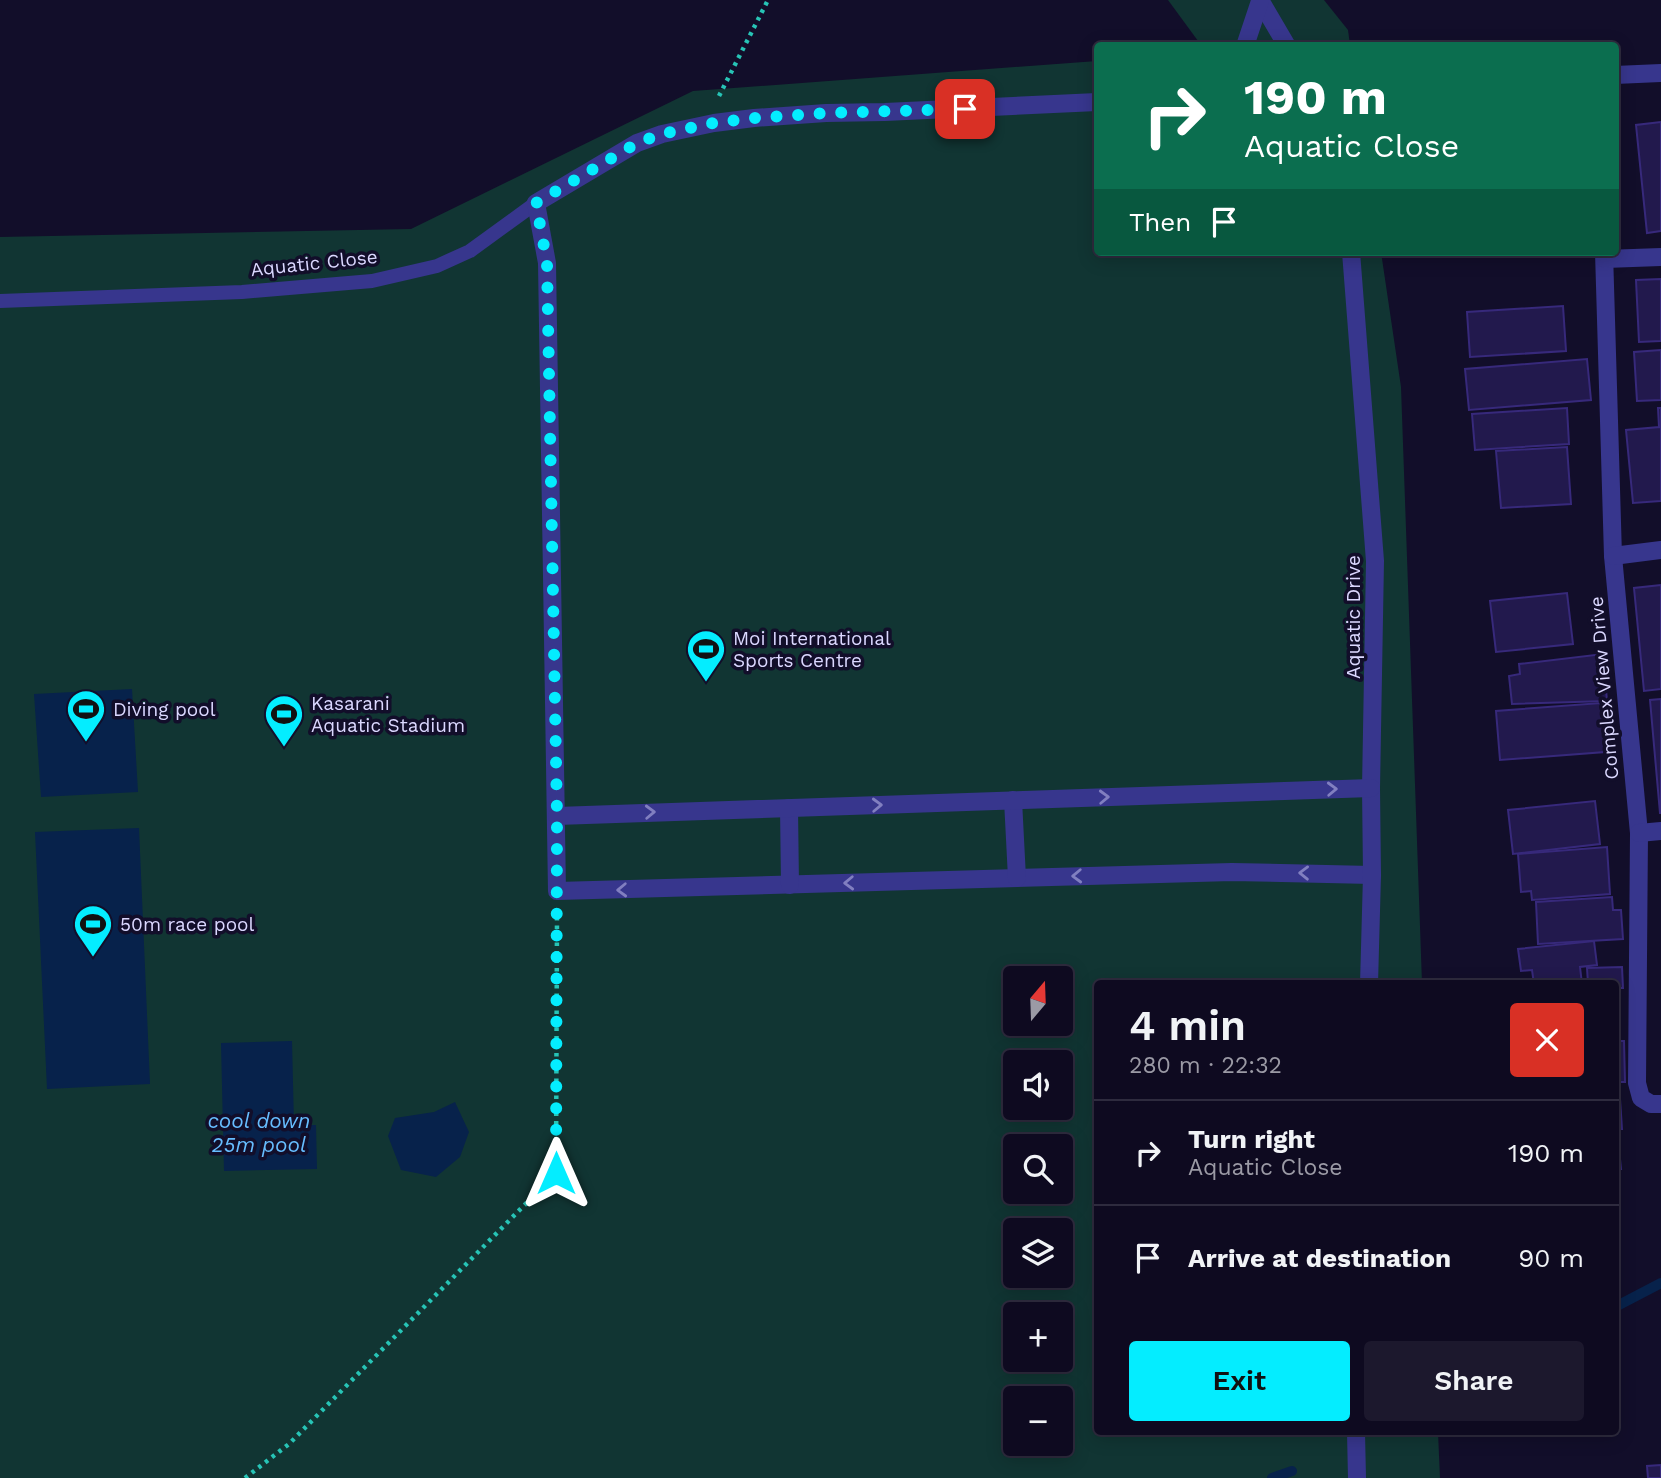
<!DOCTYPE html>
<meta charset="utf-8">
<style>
:root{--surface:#0e0a20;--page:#1c182d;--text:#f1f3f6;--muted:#9b9aa5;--line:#2e2b3e;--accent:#04edff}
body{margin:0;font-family:"Work Sans",sans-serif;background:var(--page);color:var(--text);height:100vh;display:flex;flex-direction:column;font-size:26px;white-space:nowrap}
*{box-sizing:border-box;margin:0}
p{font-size:23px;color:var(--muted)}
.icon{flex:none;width:38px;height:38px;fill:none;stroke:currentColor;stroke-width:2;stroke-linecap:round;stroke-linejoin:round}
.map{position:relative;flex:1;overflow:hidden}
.details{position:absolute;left:1094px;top:980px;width:525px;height:455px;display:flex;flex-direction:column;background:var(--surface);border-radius:7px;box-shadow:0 4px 18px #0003,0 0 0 2px var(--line)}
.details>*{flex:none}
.banner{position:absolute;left:1094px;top:42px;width:525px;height:214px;border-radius:7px;box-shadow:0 4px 18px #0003,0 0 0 2px var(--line);background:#0b6e4f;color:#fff;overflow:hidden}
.needle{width:46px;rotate:19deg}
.tools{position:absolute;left:1003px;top:966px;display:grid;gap:14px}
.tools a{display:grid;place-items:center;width:70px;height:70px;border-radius:7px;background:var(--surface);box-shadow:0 4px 18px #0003,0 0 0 2px var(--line);font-size:35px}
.pin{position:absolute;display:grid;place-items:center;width:60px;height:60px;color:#fff;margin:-30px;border-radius:14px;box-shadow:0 4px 10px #0006}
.me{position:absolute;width:77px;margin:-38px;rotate:0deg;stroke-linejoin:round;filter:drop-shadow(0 0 5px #0008)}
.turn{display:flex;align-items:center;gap:24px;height:147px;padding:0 35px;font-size:32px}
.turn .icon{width:91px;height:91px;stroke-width:2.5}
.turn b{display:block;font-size:49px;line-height:60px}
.then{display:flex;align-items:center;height:66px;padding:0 35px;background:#0003;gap:14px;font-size:26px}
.round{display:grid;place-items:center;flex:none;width:74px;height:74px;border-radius:7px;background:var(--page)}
.headline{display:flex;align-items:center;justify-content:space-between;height:119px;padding:0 35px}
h1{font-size:42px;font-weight:600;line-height:52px}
.button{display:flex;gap:14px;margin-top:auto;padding:14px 35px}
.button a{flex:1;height:80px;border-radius:7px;background:var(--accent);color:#111;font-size:28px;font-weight:600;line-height:80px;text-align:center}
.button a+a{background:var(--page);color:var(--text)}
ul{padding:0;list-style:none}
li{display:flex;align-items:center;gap:21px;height:105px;padding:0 35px;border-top:2px solid var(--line)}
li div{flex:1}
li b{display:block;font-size:26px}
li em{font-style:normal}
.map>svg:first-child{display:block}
.green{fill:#113533;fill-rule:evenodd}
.water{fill:#07224b}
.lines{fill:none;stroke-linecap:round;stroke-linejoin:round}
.stream{stroke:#07224b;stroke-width:10}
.building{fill:#22194d;stroke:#37297b;stroke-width:2}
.path{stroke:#27c4b6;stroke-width:4.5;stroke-dasharray:3.5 5;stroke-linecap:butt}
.service{stroke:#37368d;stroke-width:14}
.minor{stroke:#37368d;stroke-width:18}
.oneway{stroke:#817fc0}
.route{stroke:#04edff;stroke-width:12;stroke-dasharray:0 21.6}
.labels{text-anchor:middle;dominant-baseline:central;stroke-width:7;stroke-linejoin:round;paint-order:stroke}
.street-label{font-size:19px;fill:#dbd8ff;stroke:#120e2a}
.poi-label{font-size:19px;fill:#dbd8ff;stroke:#120e2a;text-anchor:start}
.water-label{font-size:21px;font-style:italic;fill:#66bdff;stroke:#120e2a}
</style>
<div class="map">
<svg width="1661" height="1478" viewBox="0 0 1661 1478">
<rect width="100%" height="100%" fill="#120e2a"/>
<!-- green -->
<g class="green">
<path d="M1168,0h156l24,30 2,15h-149z"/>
<path d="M1097,61v191h284l20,135 21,596 -325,1v448h341l2,46h-1440v-1241l411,-8 282,-138zM1015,978h45v46h-45zM1015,1062h45v46h-45zM1015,1146h45v46h-45zM1015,1230h45v46h-45zM1015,1314h45v46h-45zM1015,1398h45v46h-45z"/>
</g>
<!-- water -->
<g class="water">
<path d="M132,689l6,103 -97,5 -7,-103z"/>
<path d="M139,828l11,256 -103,5 -12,-257z"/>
<path d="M292,1041l2,84h22l1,44 -93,2 -3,-128z"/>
<path d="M455,1102l14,30 -9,25 -24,20 -35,-7 -13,-34 7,-18 39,-6z"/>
</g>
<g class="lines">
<!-- stream -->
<g class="stream">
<path d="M1615,1307l46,-24"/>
<path d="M1272,1478l20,-7"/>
</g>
</g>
<!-- building -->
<g class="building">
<path d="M1661,122v109l-14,2 -11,-108z"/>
<path d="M1661,279v62l-22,1 -3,-62z"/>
<path d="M1563,306l3,45 -96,6 -3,-45z"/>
<path d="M1661,350v50l-24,1 -3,-49z"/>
<path d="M1587,359l4,41 -122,10 -4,-41z"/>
<path d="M1567,408l2,36 -94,6 -3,-36z"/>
<path d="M1658,408h3v93l-28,2 -7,-73 33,-3z"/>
<path d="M1567,447l4,57 -70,4 -5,-57z"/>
<path d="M1661,585v104l-17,2 -10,-103z"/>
<path d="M1567,593l6,51 -77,8 -6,-51z"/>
<path d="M1603,654l4,47 -95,3 -3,-28 11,-2 -1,-10z"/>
<path d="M1661,699v114h-1l-10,-113z"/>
<path d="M1601,703l4,49 -105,8 -4,-49z"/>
<path d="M1595,801l5,43 -87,10 -5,-44z"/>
<path d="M1607,847l3,47 -78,6 -1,-9 -10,1 -3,-38z"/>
<path d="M1612,897l1,13h8l2,29 -85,5 -2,-42z"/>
<path d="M1594,941l3,24 -17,2 2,17h-48l-2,-14 -11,1 -3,-22z"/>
<path d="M1622,967l1,21h-8v-4h-27l-1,-16z"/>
<path d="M1615,1041h9l1,41h-10z"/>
<path d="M1615,1099h5l2,30h-5l4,40h-6z"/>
<path d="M1661,1465v13h-13l-1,-12z"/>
</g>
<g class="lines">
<!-- path -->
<g class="path">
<path d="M719,96l49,-96"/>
<path d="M245,1478l44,-34 267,-271 1,-257"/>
</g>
<!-- service -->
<path class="service" d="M0,301l242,-9 130,-11 65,-15 33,-15 66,-48"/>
<!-- minor -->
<g class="minor">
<path d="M1260,0l27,46"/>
<path d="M1245,46l15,-45"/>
<path d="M1615,75l46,-2"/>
<path d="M1097,102l-212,10 -59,1 -72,5 -40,5 -52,11 -25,9 -101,60 11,60 10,628 675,-19 140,3"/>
<path d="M1351,252l24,309 -4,227 1,87 -3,109"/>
<path d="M1604,252l9,304 26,277 -2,250 4,15 10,6h10"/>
<path d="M1605,259l56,-2"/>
<path d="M1613,556l48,-6"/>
<path d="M1013,800l4,78"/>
<path d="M789,808l1,77"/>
<path d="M557,816l814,-28"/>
<path d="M1639,833l22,-2"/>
<path d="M1356,1432l1,46"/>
</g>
</g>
<!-- one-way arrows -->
<defs><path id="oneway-chevron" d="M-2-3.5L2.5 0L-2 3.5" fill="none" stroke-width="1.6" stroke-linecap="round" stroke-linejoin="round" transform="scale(1.75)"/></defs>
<g class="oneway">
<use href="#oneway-chevron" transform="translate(1332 789) rotate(-2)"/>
<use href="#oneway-chevron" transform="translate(1104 797) rotate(-2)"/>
<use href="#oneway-chevron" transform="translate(877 805) rotate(-2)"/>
<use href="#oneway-chevron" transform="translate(650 812) rotate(-2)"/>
<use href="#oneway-chevron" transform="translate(1304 873) rotate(-179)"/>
<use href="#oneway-chevron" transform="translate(1077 876) rotate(178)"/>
<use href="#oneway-chevron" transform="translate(849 883) rotate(178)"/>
<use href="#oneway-chevron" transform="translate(622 890) rotate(178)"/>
</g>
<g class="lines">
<!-- route -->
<path class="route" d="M556,1173l1,-357 -10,-553 -11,-60 101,-60 25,-9 51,-11 41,-5 72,-5 139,-4"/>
</g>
<!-- icons -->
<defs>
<g id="stadium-pin" transform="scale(2.0125)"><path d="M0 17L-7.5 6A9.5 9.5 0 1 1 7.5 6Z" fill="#04edff" stroke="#120e2a"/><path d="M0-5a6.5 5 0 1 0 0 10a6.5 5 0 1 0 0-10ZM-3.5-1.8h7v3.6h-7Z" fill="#111"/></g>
</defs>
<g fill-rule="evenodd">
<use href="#stadium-pin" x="706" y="649"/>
<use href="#stadium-pin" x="86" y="709"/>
<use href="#stadium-pin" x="284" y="714"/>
<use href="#stadium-pin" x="93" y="924"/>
</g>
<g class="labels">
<!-- street labels -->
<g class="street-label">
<text transform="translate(314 263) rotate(-6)">Aquatic Close</text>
<text transform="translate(1353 617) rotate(-90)">Aquatic Drive</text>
<text transform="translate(1604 688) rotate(-95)">Complex View Drive</text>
</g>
<!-- poi labels -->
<g class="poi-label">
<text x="733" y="638">Moi International<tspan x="733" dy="22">Sports Centre</tspan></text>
<text x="311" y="703">Kasarani<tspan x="311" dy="22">Aquatic Stadium</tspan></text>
<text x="113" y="709">Diving pool</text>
<text x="120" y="924">50m race pool</text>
</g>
<!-- water labels -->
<g class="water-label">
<text x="259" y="1120">cool down<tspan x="259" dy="24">25m pool</tspan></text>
</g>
</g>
</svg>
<div class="tools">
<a><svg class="needle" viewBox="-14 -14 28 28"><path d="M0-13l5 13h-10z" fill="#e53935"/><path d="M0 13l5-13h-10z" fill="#9b9aa5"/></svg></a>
<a><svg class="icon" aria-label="sound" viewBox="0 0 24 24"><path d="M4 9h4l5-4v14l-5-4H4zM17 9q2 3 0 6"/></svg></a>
<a><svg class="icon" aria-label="search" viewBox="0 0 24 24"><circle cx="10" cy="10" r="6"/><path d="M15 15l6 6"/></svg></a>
<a><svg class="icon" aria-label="layers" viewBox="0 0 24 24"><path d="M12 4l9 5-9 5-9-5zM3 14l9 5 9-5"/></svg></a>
<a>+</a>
<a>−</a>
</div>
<div class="pin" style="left:965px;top:109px;background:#d93025"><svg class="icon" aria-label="arrive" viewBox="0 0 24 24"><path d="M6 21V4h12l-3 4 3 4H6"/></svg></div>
<svg class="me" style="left:556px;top:1173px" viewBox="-20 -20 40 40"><path d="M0-17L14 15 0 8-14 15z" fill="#04edff" stroke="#fff" stroke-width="4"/></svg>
<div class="banner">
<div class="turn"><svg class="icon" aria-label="right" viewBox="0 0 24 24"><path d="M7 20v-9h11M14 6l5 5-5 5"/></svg><div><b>190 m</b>Aquatic Close</div></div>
<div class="then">Then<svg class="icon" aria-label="arrive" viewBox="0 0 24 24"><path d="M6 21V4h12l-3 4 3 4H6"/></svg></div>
</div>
<section class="details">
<div class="headline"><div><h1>4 min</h1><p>280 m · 22:32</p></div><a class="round" style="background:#d93025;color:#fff"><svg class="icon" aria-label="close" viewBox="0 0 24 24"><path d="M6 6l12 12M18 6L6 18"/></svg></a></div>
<ul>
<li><svg class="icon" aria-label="right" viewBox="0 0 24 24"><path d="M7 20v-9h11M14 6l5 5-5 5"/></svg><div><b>Turn right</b><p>Aquatic Close</p></div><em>190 m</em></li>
<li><svg class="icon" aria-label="arrive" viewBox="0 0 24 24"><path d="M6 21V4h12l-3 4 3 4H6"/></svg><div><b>Arrive at destination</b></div><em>90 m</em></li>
</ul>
<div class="button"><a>Exit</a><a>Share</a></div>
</section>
</div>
